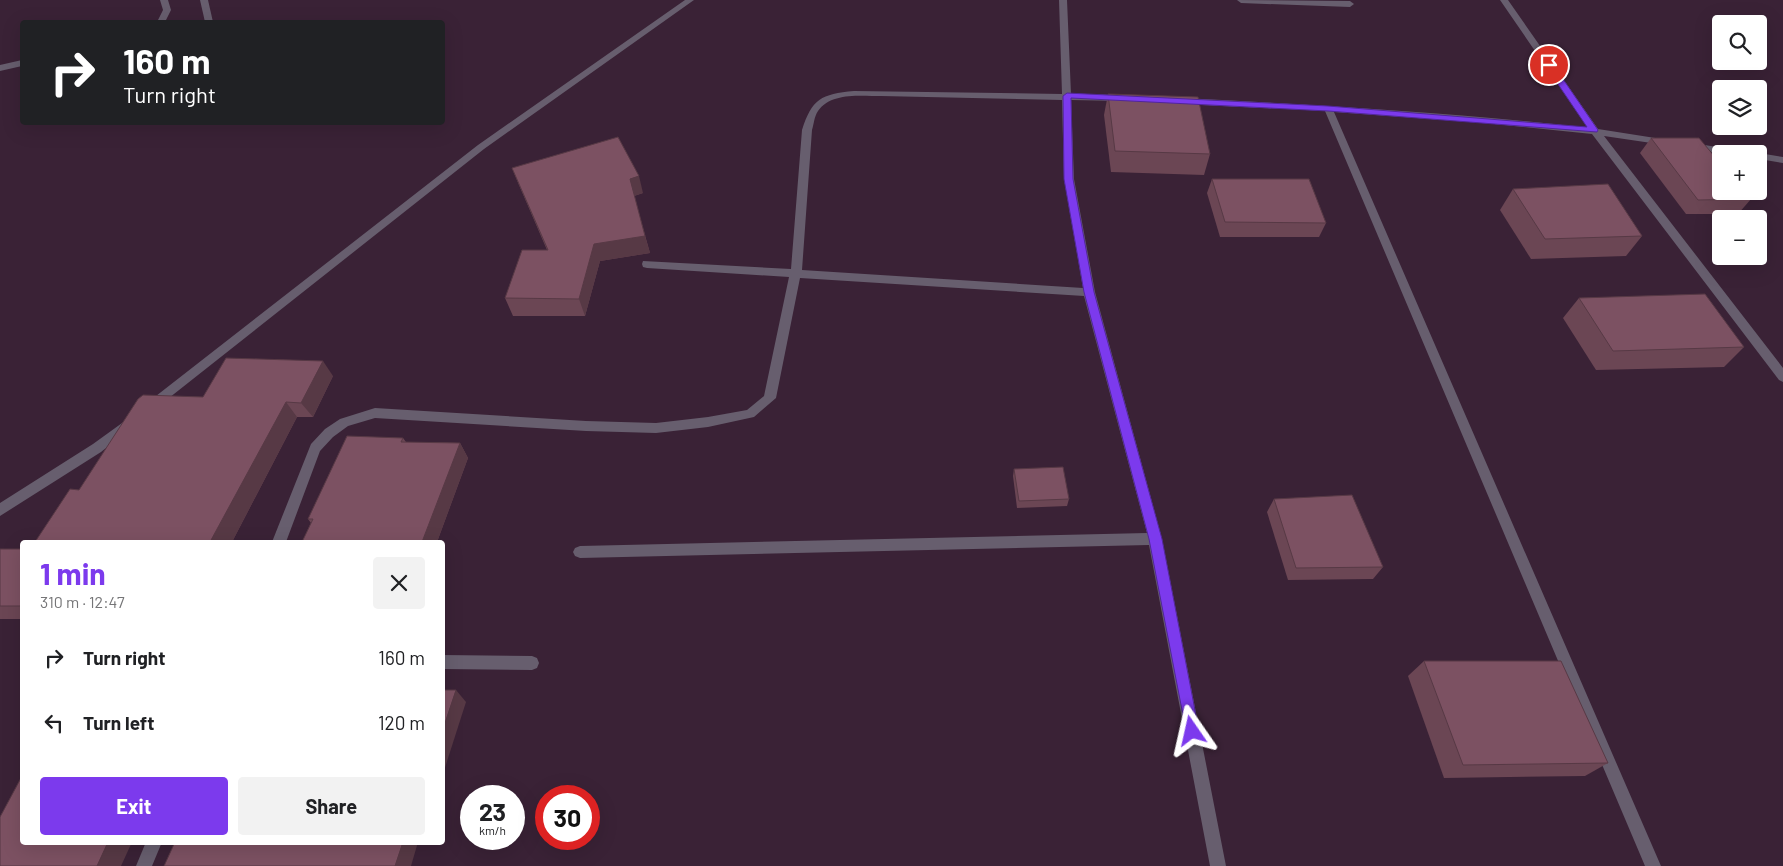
<!DOCTYPE html>
<meta charset="utf-8">
<style>
:root{--surface:#fff;--page:#f2f2f2;--text:#202124;--muted:#757577;--accent:#7c3aed}
body{margin:0;font-family:Barlow,sans-serif;background:var(--page);color:var(--text);height:100vh;display:flex;flex-direction:column;font-size:19px;white-space:nowrap}
*{box-sizing:border-box;margin:0}
p{font-size:16px;color:var(--muted)}
.icon{flex:none;width:28px;height:28px;fill:none;stroke:currentColor;stroke-width:2;stroke-linecap:round;stroke-linejoin:round}
.map{position:relative;flex:1;overflow:hidden}
.panel{position:absolute;left:20px;top:540px;width:425px;height:305px;display:flex;flex-direction:column;background:var(--surface);border-radius:5px;box-shadow:0 5px 20px #0002}
.panel>*{flex:none}
.hud{position:absolute;left:20px;top:20px;width:425px;height:105px;border-radius:5px;box-shadow:0 5px 20px #0002;background:#202124;color:#fff;overflow:hidden}
.fabs{position:absolute;left:1712px;top:15px;display:grid;gap:10px}
.fabs a{display:grid;place-items:center;width:55px;height:55px;border-radius:5px;background:var(--surface);box-shadow:0 5px 20px #0002;font-size:25px}
.speed{position:absolute;left:460px;top:785px;display:flex;gap:10px;font-size:25px;font-weight:700;text-align:center}
.speed>*{display:grid;place-content:center;width:65px;height:65px;border-radius:50%;background:var(--surface);box-shadow:0 5px 20px #0002;line-height:1}
.speed small{font-size:12px;font-weight:400}
.speed .limit{border:8px solid #d22;background:#fff;color:#111}
.pin{position:absolute;display:grid;place-items:center;width:42px;height:42px;color:#fff;margin:-21px;border:2px solid #fff;border-radius:50%;box-shadow:0 1px 5px #0007}
.me{position:absolute;width:55px;margin:-28px;rotate:349deg;stroke-linejoin:round;filter:drop-shadow(0 0 4px #0008)}
.turn{display:flex;align-items:center;gap:18px;height:105px;padding:0 20px;font-size:22px}
.turn .icon{width:65px;height:65px;stroke-width:2.5}
.turn b{display:block;font-size:35px;line-height:42px}
.round{display:grid;place-items:center;flex:none;width:52px;height:52px;border-radius:5px;background:var(--page)}
.headline{display:flex;align-items:center;justify-content:space-between;height:85px;padding:0 20px}
h1{font-size:30px;font-weight:700;line-height:38px;color:var(--accent)}
.button{display:flex;gap:10px;margin-top:auto;padding:10px 20px}
.button a{flex:1;height:58px;border-radius:5px;background:var(--accent);color:#fff;font-size:20px;font-weight:700;line-height:58px;text-align:center}
.button a+a{background:var(--page);color:var(--text)}
ul{padding:0;list-style:none}
li{display:flex;align-items:center;gap:15px;height:65px;padding:0 20px}
li div{flex:1}
li b{display:block;font-size:19px}
li em{font-style:normal}
.map>svg:first-child{display:block}
.lines{fill:none;stroke-linecap:round;stroke-linejoin:round}
.minor{fill:#675e6e;fill-rule:evenodd}
.wall{fill:#6b4654}
.shaded-wall{fill:#573945}
.building{fill:#7c5162;stroke:#573945}
.route{fill:#7c3aed;stroke:#51269a}
</style>
<div class="map">
<svg width="1783" height="866" viewBox="0 0 1783 866">
<rect width="100%" height="100%" fill="#3a2236"/>
<g class="lines">
<!-- minor -->
<g class="minor">
<path d="M160,0h8l3,10 -6,12h-8l6,-12z"/>
<path d="M200,0h8l5,22h-8z"/>
<path d="M685,0h9l-210,149 -329,260h-8l-2,-3 2,-3 331,-258z"/>
<path d="M1059,0h8l4,94 51,1 5,3 -5,3 -51,-1 3,79 21,113 67,247 64,327h-16l-61,-321 -569,13 -5,-2 -2,-4 2,-4 5,-2 567,-13 -63,-237 -284,-18 -24,120 -22,19 -46,10 -52,6 -70,-2 -211,-13 -27,8 -15,11 -13,14 -34,91h-14l39,-98 14,-15 15,-10 35,-11 211,13 70,2 52,-6 39,-7 17,-14 25,-119 -142,-9 -4,-1 -1,-3 1,-3 148,8 11,-139c10,-31 19,-36 52,-39l208,3zM881,96l181,4 2,79 19,109 -281,-18 10,-140c2,-6 2,-13 6,-19 13,-19 43,-15 63,-15z"/>
<path d="M1237,0l113,1 4,3 -4,3 -109,-4z"/>
<path d="M1500,0h8l90,129 70,11 2,2 -5,3 -61,-9 179,232v14l-4,-2 -187,-246 -107,-11 -151,-11 327,754h-16l-320,-755 -143,-7 -5,-3 5,-3c136,7 271,14 406,30z"/>
<path d="M22,60v6l-22,5v-6z"/>
<path d="M1692,143l50,8 5,3h-26l-32,-6 -2,-2z"/>
<path d="M1759,153l24,4v6l-24,-4v-5h-3z"/>
<path d="M129,418l4,2 2,3 -2,3 -32,26 -101,64v-13l93,-59z"/>
<path d="M442,655l90,1 5,2 2,5 -2,5 -5,2 -90,-1z"/>
<path d="M146,842h16l-10,24h-16z"/>
</g>
</g>
<!-- wall -->
<g class="wall">
<path d="M1108,94l102,60 -6,21 -93,-3 -7,-57z"/>
<path d="M1651,138l100,61 -13,15h-52l-46,-61z"/>
<path d="M512,168l131,25 -9,3 16,57 -50,8 -15,55h-72l-8,-18 42,-48 -28,-65z"/>
<path d="M1212,179l114,44 -7,14h-99l-13,-44z"/>
<path d="M1513,189l129,47 -16,20 -95,3 -31,-49z"/>
<path d="M1579,298l165,49 -20,20 -128,3 -33,-52z"/>
<path d="M333,376l-20,41h-16l-65,125h-197l44,-52 124,-93z"/>
<path d="M403,438l3,4 54,1 8,15 -31,84h-135l9,-19 -3,-4z"/>
<path d="M1014,469l55,30 -2,7 -50,2 -4,-32z"/>
<path d="M1274,499l109,68 -10,12 -85,1 -21,-68z"/>
<rect x="0" y="549" width="22" height="70"/>
<path d="M1424,661l184,102 -23,13 -141,2 -36,-102z"/>
</g>
<!-- shaded-wall -->
<g class="shaded-wall">
<path d="M639,176l4,17 -9,3 -4,-17z"/>
<path d="M645,236l5,17 -50,8 -15,55 -6,-17 15,-55z"/>
<path d="M323,361l10,15 -20,41 -12,-14z"/>
<path d="M286,402l11,15 -65,125h-22z"/>
<path d="M460,443l8,15 -31,84h-15z"/>
<path d="M456,690l10,12 -24,75v-45z"/>
<path d="M108,842h24l-11,24h-24z"/>
<path d="M403,842h15l-7,24h-16z"/>
</g>
<!-- building -->
<g class="building">
<path d="M1108,94l90,3 12,57 -95,-3z"/>
<path d="M618,137l21,39 -9,3 15,57 -51,8 -15,55 -74,-1 17,-48h26l-36,-82z"/>
<path d="M1651,138h48l22,26v27h23l7,8 -53,1z"/>
<path d="M1212,179h97l17,44 -101,-1z"/>
<path d="M1608,184l34,52 -97,3 -32,-50z"/>
<path d="M1705,294l39,53 -131,4 -34,-53z"/>
<path d="M226,358l97,3 -22,42 -15,-1 -76,140h-175l35,-53 9,1 59,-91 5,-4 60,2z"/>
<path d="M347,436l56,2 -2,4 59,1 -38,99h-120l11,-23h-5z"/>
<path d="M1063,467l6,32 -50,2 -5,-32z"/>
<path d="M1352,495l31,72 -87,1 -22,-69z"/>
<rect x="0" y="549" width="22" height="57"/>
<path d="M1424,661h137l47,102 -145,2z"/>
<path d="M442,690h14l-14,42z"/>
<path d="M22,776v66h86l-11,24h-97v-49z"/>
<path d="M175,842h228l-8,24h-231z"/>
</g>
<!-- route -->
<path class="route" d="M1546,63h6l46,67 -1,2 -269,-21 -257,-13 2,81 21,113 68,247 37,192 -2,5 -5,2 -5,-2 -38,-197 -65,-247 -20,-113 -1,-83 4,-3 261,13 259,21 -42,-62z"/>
</svg>
<div class="fabs">
<a><svg class="icon" aria-label="search" viewBox="0 0 24 24"><circle cx="10" cy="10" r="6"/><path d="M15 15l6 6"/></svg></a>
<a><svg class="icon" aria-label="layers" viewBox="0 0 24 24"><path d="M12 4l9 5-9 5-9-5zM3 14l9 5 9-5"/></svg></a>
<a>+</a>
<a>−</a>
</div>
<div class="speed"><div>23<small>km/h</small></div><div class="limit">30</div></div>
<div class="pin" style="left:1549px;top:65px;background:#d93025"><svg class="icon" aria-label="arrive" viewBox="0 0 24 24"><path d="M6 21V4h12l-3 4 3 4H6"/></svg></div>
<svg class="me" style="left:1192px;top:731px" viewBox="-20 -20 40 40"><path d="M0-17L14 15 0 8-14 15z" fill="#7c3aed" stroke="#fff" stroke-width="4"/></svg>
<div class="hud">
<div class="turn"><svg class="icon" aria-label="right" viewBox="0 0 24 24"><path d="M7 20v-9h11M14 6l5 5-5 5"/></svg><div><b>160 m</b>Turn right</div></div>
</div>
<section class="panel">
<div class="headline"><div><h1>1 min</h1><p>310 m · 12:47</p></div><a class="round"><svg class="icon" aria-label="close" viewBox="0 0 24 24"><path d="M6 6l12 12M18 6L6 18"/></svg></a></div>
<ul>
<li><svg class="icon" aria-label="right" viewBox="0 0 24 24"><path d="M7 20v-9h11M14 6l5 5-5 5"/></svg><div><b>Turn right</b></div><em>160 m</em></li>
<li><svg class="icon" aria-label="left" viewBox="0 0 24 24"><path d="M17 20v-9H6M10 6l-5 5 5 5"/></svg><div><b>Turn left</b></div><em>120 m</em></li>
</ul>
<div class="button"><a>Exit</a><a>Share</a></div>
</section>
</div>
